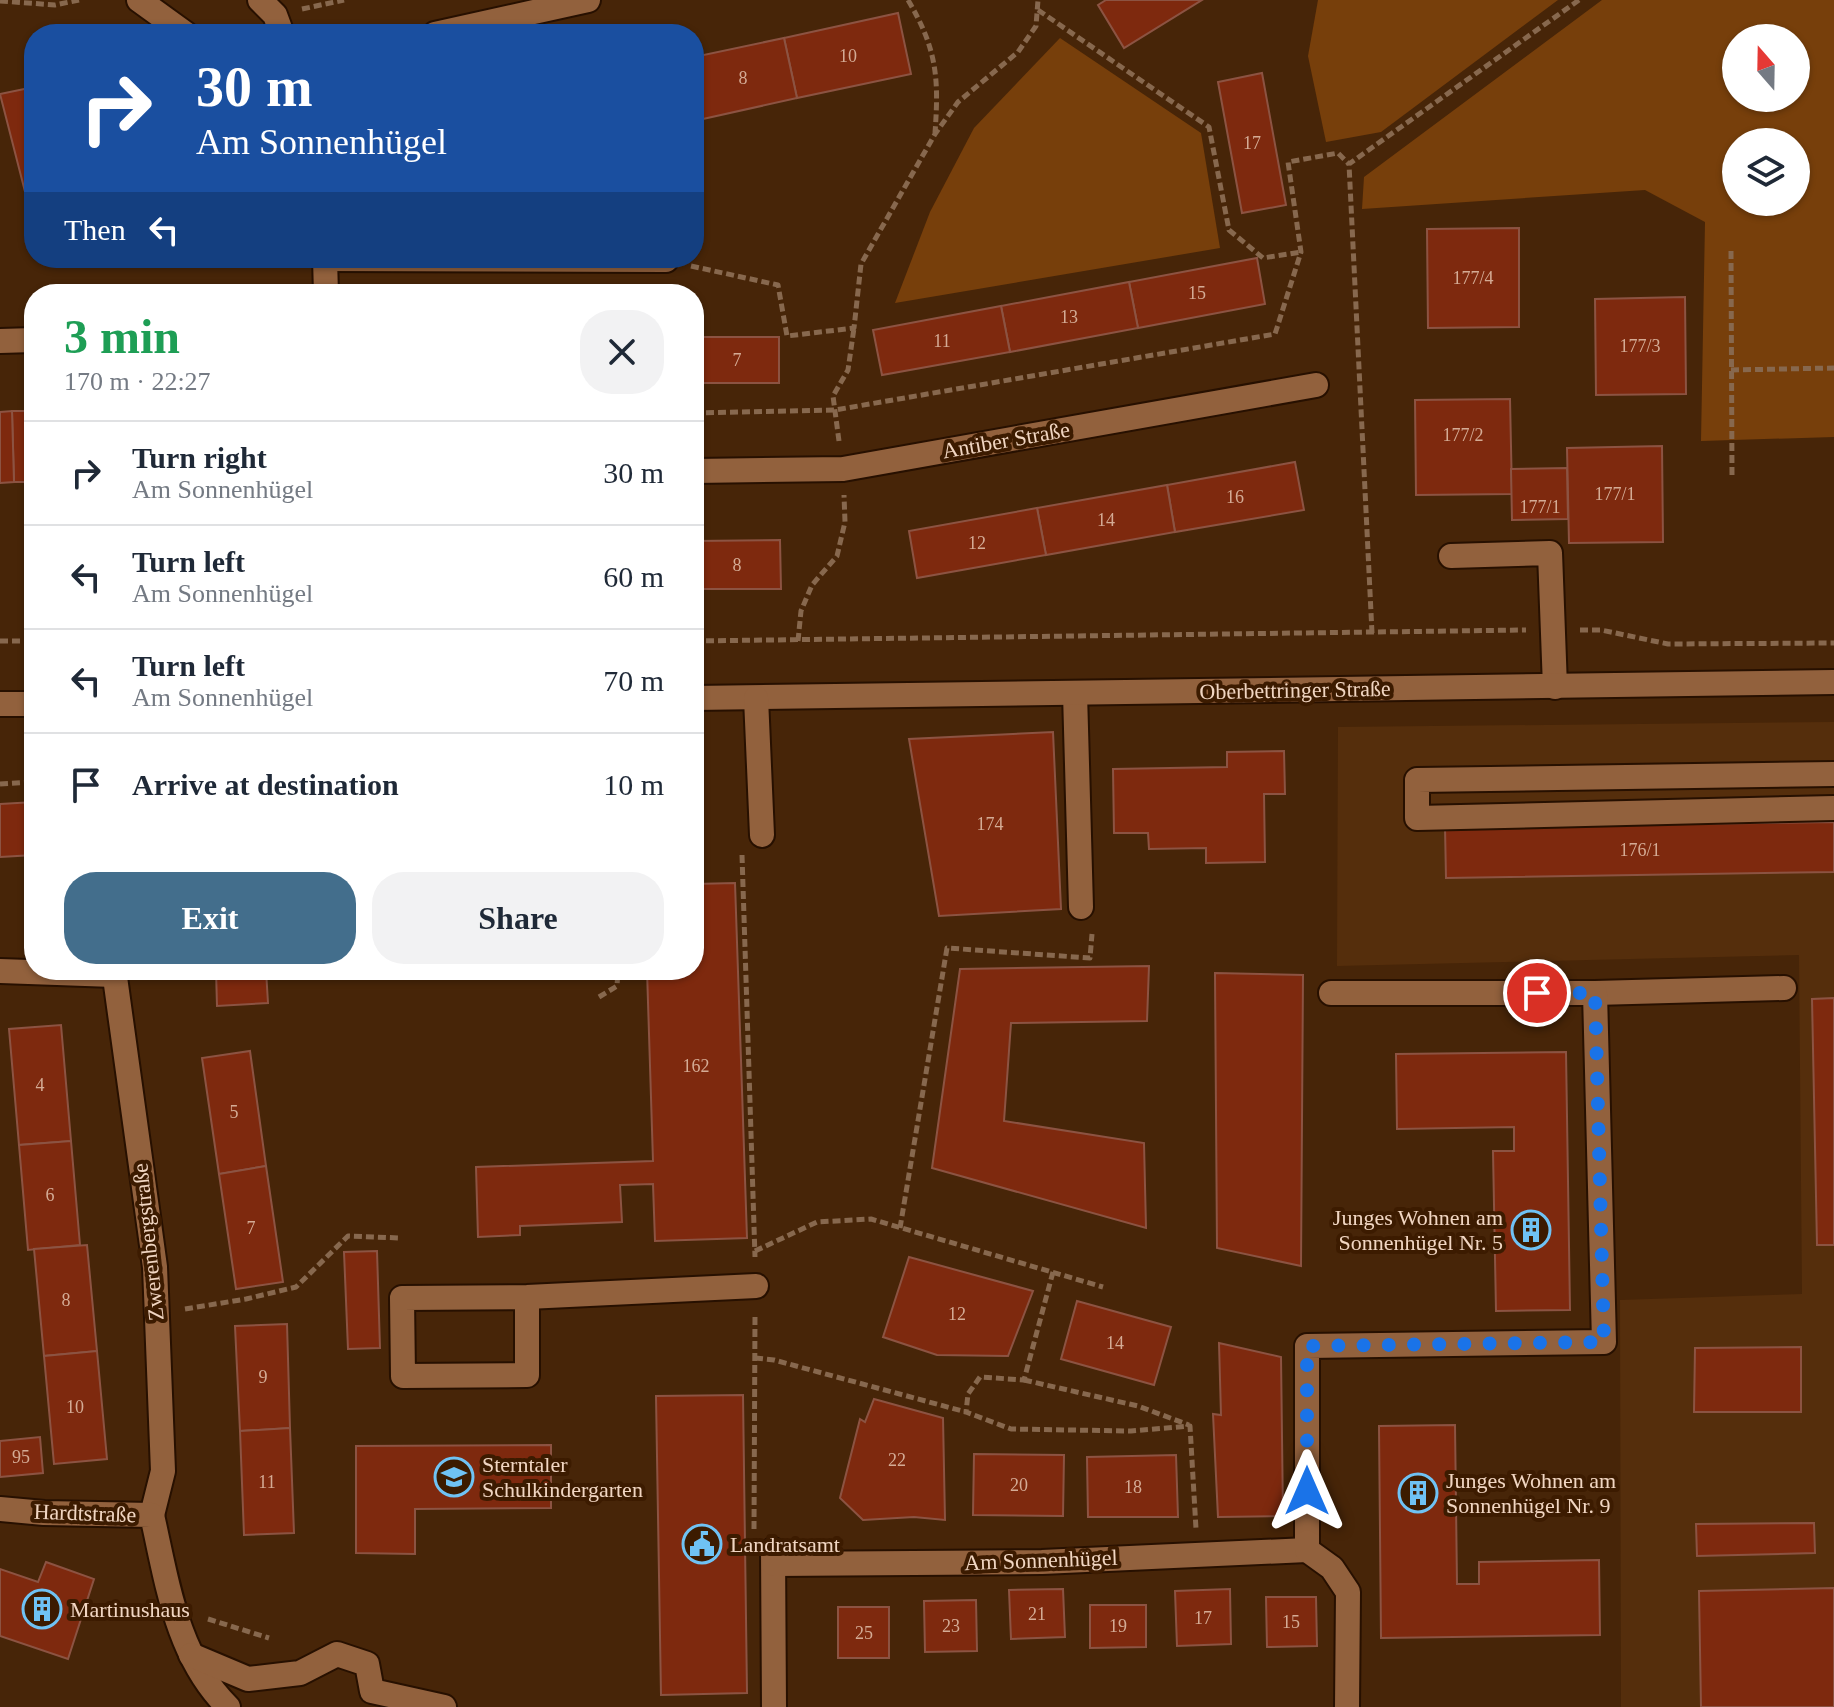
<!DOCTYPE html>
<meta charset="utf-8">
<style>
:root{--surface:#fff;--page:#f2f2f3;--text:#1f2937;--muted:#747a83;--line:#e0e1e3;--accent:#436e8c}
body{margin:0;font-family:"Times New Roman",serif;background:var(--page);color:var(--text);height:100vh;display:flex;flex-direction:column;font-size:30px;white-space:nowrap}
*{box-sizing:border-box;margin:0}
p{font-size:26px;color:var(--muted)}
.icon{flex:none;width:44px;height:44px;fill:none;stroke:currentColor;stroke-width:2;stroke-linecap:round;stroke-linejoin:round}
.map{position:relative;flex:1;overflow:hidden}
.details{position:absolute;left:24px;top:284px;width:680px;height:696px;display:flex;flex-direction:column;background:var(--surface);border-radius:32px;box-shadow:0 2px 6px #0004}
.details>*{flex:none}
.banner{position:absolute;left:24px;top:24px;width:680px;height:244px;border-radius:32px;box-shadow:0 2px 6px #0004;background:#1a4fa0;color:#fff;overflow:hidden}
.needle{width:52px;rotate:340deg}
.fabs{position:absolute;left:1722px;top:24px;display:grid;gap:16px}
.fabs a{display:grid;place-items:center;width:88px;height:88px;border-radius:50%;background:var(--surface);box-shadow:0 2px 6px #0004;font-size:40px}
.pin{position:absolute;display:grid;place-items:center;width:68px;height:68px;color:#fff;margin:-34px;border:4px solid #fff;border-radius:50%;box-shadow:0 2px 8px #0007}
.me{position:absolute;width:88px;margin:-44px;rotate:0deg;stroke-linejoin:round;filter:drop-shadow(0 0 6px #0008)}
.turn{display:flex;align-items:center;gap:28px;height:168px;padding:0 40px;font-size:36px}
.turn .icon{width:104px;height:104px;stroke-width:2.5}
.turn b{display:block;font-size:56px;line-height:68px}
.then{display:flex;align-items:center;height:76px;padding:0 40px;background:#0003;gap:16px;font-size:30px}
.round{display:grid;place-items:center;flex:none;width:84px;height:84px;border-radius:32px;background:var(--page)}
.headline{display:flex;align-items:center;justify-content:space-between;height:136px;padding:0 40px}
h1{font-size:48px;font-weight:700;line-height:60px;color:#1e9e55}
.button{display:flex;gap:16px;margin-top:auto;padding:16px 40px}
.button a{flex:1;height:92px;border-radius:32px;background:var(--accent);color:#fff;font-size:32px;font-weight:700;line-height:92px;text-align:center}
.button a+a{background:var(--page);color:var(--text)}
ul{padding:0;list-style:none}
li{display:flex;align-items:center;gap:24px;height:104px;padding:0 40px;border-top:2px solid var(--line)}
li div{flex:1}
li b{display:block;font-size:30px}
li em{font-style:normal}
.map>svg:first-child{display:block}
.built{fill:#552e0c}
.green{fill:#773f0b;fill-rule:evenodd}
.building{fill:#7e290e;stroke:#8c5342;stroke-width:2}
.lines{fill:none;stroke-linecap:round;stroke-linejoin:round}
.minor-casing{stroke:#271000;stroke-width:28}
.path{stroke:#87684e;stroke-width:5;stroke-dasharray:8 4;stroke-linecap:butt}
.minor{stroke:#92613d;stroke-width:24}
.route{stroke:#1a73e8;stroke-width:14;stroke-dasharray:0 25.2}
.labels{text-anchor:middle;dominant-baseline:central;stroke-width:8;stroke-linejoin:round;paint-order:stroke}
.number-label{font-size:18px;fill:#d4ab95}
.street-label{font-size:22px;fill:#f1d6c2;stroke:#3c1b00}
.poi-label{font-size:22px;fill:#f1d6c2;stroke:#3c1b00;text-anchor:start}
</style>
<div class="map">
<svg width="1834" height="1707" viewBox="0 0 1834 1707">
<rect width="100%" height="100%" fill="#472508"/>
<!-- built -->
<path class="built" d="M1834,722v985h-213l-1,-407 182,-6 -3,-339 -462,11 1,-239z"/>
<!-- green -->
<g class="green">
<path d="M1318,0h240l-177,132 -55,10 -18,-86z"/>
<path d="M1602,0h232v437l-133,4 4,-219 -60,-32 -283,19 2,-32zM1736,38h60v60h-60zM1796,142v60h-60v-60z"/>
<path d="M1060,38l141,95 19,115 -325,55 35,-91 44,-84z"/>
</g>
<!-- building -->
<g class="building">
<path d="M1106,0h96l-78,48 -26,-43z"/>
<path d="M898,13l13,61 -114,24 -13,-60z"/>
<path d="M784,38l13,60 -103,23v-64z"/>
<path d="M1262,73l24,132 -44,8 -24,-131z"/>
<path d="M34,87v128h-3l-31,-121z"/>
<path d="M1519,228v99l-91,1 -1,-99z"/>
<path d="M1257,258l8,46 -127,24 -9,-46z"/>
<path d="M1129,282l9,46 -128,24 -9,-46z"/>
<path d="M1685,297l1,97 -90,1 -1,-96z"/>
<path d="M1001,306l9,46 -128,23 -9,-45z"/>
<rect x="694" y="337" width="85" height="46"/>
<path d="M1510,399l2,95 -96,1 -1,-95z"/>
<path d="M12,411h22v71h-20z"/>
<path d="M12,411l2,71 -14,1v-71z"/>
<path d="M1662,446l1,96 -94,1 -2,-95z"/>
<path d="M1295,462l9,48 -129,22 -8,-47z"/>
<path d="M1567,468l1,51 -56,1 -1,-51z"/>
<path d="M1167,485l8,47 -129,23 -9,-47z"/>
<path d="M1037,508l9,47 -129,23 -8,-47z"/>
<path d="M780,540l1,49h-87v-48z"/>
<path d="M1053,732l8,177 -122,7 -30,-177z"/>
<path d="M1284,751l1,43h-21l1,68 -59,1v-15l-57,1 -1,-16h-34l-1,-64 114,-2v-15z"/>
<path d="M34,802v53l-34,2v-53z"/>
<path d="M1834,822v50l-388,6 -1,-51z"/>
<path d="M735,883l12,355 -92,3 -2,-57 -33,1 2,37 -102,4v9l-42,2 -2,-70 177,-6 -6,-191h47v-86z"/>
<path d="M1149,966l-2,55 -136,2 -7,98 140,22 2,85 -214,-60 28,-199z"/>
<path d="M216,970h50l2,33 -51,3z"/>
<path d="M1215,973l88,2 -2,291 -84,-18z"/>
<path d="M1834,998v247h-17l-5,-246z"/>
<path d="M61,1025l10,116 -52,4 -10,-116z"/>
<path d="M250,1051l16,115 -47,8 -17,-116z"/>
<path d="M1566,1052l4,258 -74,1 -3,-160h21v-24l-117,2 -1,-75z"/>
<path d="M71,1141l9,104 -52,5 -9,-105z"/>
<path d="M266,1166l17,116 -47,7 -17,-115z"/>
<path d="M87,1245l10,106 -53,5 -10,-107z"/>
<path d="M377,1251l3,97 -32,1 -4,-97z"/>
<path d="M909,1257l124,34 -25,65 -71,-1 -54,-18z"/>
<path d="M1077,1301l94,26 -17,58 -93,-26z"/>
<path d="M287,1324l3,104 -50,3 -5,-105z"/>
<path d="M1219,1343l62,14 2,159 -65,1 -5,-103 8,1z"/>
<path d="M1801,1347v65h-107l1,-64z"/>
<path d="M97,1351l10,108 -53,5 -10,-108z"/>
<path d="M743,1395l4,298 -86,2 -5,-299z"/>
<path d="M874,1399l69,19 2,102 -31,-3 -51,3 -23,-22 20,-79 5,3z"/>
<path d="M1455,1425l2,159h22v-22l120,-2 1,75 -219,3 -2,-212z"/>
<path d="M290,1428l4,105 -50,2 -4,-104z"/>
<path d="M40,1437l3,36 -43,4v-36z"/>
<path d="M551,1445v63l-136,1v45l-59,-1v-107z"/>
<path d="M974,1454l90,1 -1,61 -90,-1z"/>
<path d="M1176,1455l2,62h-90l-1,-60z"/>
<path d="M1814,1523l1,30 -118,3 -1,-32z"/>
<path d="M46,1562l48,17 -26,80 -68,-23v-67l38,13z"/>
<path d="M1834,1588v119h-133l-2,-116z"/>
<path d="M1063,1589l2,48 -54,2 -2,-49z"/>
<path d="M1230,1589l1,55 -54,2 -2,-55z"/>
<path d="M1266,1597h50l1,49 -50,1z"/>
<path d="M976,1600l1,51 -52,1 -1,-51z"/>
<path d="M1090,1605h56v42l-56,1z"/>
<rect x="838" y="1607" width="51" height="51"/>
</g>
<g class="lines">
<!-- minor casing -->
<g class="minor-casing">
<g id="minor">
<path d="M139,0l47,34"/>
<path d="M260,0l15,15 7,19"/>
<path d="M435,34l153,-34"/>
<path d="M325,258l1,36"/>
<path d="M325,259l341,1"/>
<path d="M0,341l34,-1"/>
<path d="M694,471l149,-2 473,-84"/>
<path d="M1451,556l99,-3 5,134"/>
<path d="M1075,693l6,214"/>
<path d="M694,698l1140,-16"/>
<path d="M756,698l6,137"/>
<path d="M0,704h34"/>
<path d="M1834,774l-417,6v38l417,-10"/>
<path d="M114,970l41,297 8,204 -11,44"/>
<path d="M0,971l114,4"/>
<path d="M1331,993h264l189,-5"/>
<path d="M527,1297v78l-124,1 -1,-78 125,-1 229,-11"/>
<path d="M0,1509l44,4 108,2c15,67 25,142 76,192"/>
<path d="M773,1550l1,157"/>
<path d="M774,1564l268,-2 265,-12"/>
<path d="M191,1655l57,24 52,-6 37,-19 30,10 5,27 72,16"/>
<path d="M1347,1707l1,-115 -16,-24 -25,-18v-204l297,-4 -9,-349"/>
</g>
</g>
<!-- path -->
<g class="path">
<path d="M908,0c29,49 31,78 27,133"/>
<path d="M0,1l55,4 24,-5"/>
<path d="M302,9l42,-9"/>
<path d="M1038,10l171,117 20,103 34,28 38,-6"/>
<path d="M1731,251l1,224"/>
<path d="M691,266l87,19 9,51 67,-8 7,-64 74,-130 23,-32 60,-50 18,-26 2,-26"/>
<path d="M1731,370l103,-2"/>
<path d="M694,413l141,-3 440,-76 26,-82 -13,-90 50,-9 11,11"/>
<path d="M839,441l-6,-45 15,-26 6,-42"/>
<path d="M1580,630h21l67,14 166,-1"/>
<path d="M1372,633l-23,-469 230,-164"/>
<path d="M0,641h34"/>
<path d="M694,641l832,-11"/>
<path d="M798,641l3,-30 11,-26 25,-29 8,-34 -1,-27"/>
<path d="M0,784l34,-2"/>
<path d="M742,855l13,402"/>
<path d="M599,997l18,-11 1,-16"/>
<path d="M900,1228l47,-280 143,10 2,-24"/>
<path d="M755,1251l62,-29 54,-3 232,68"/>
<path d="M1053,1272l-29,108 -44,-3 -12,17 -2,18 45,17 120,2 59,-5 6,103"/>
<path d="M185,1309l61,-10 50,-12 52,-51 52,2"/>
<path d="M755,1358l19,2 192,52"/>
<path d="M1024,1380l114,26 51,19"/>
<path d="M754,1529l1,-214"/>
<path d="M208,1619l61,19"/>
</g>
<!-- minor -->
<use href="#minor" class="minor"/>
</g>
<g class="lines">
<!-- route -->
<path class="route" d="M1307,1491v-145l297,-4 -9,-349h-58"/>
</g>
<!-- icons -->
<defs>
<g id="building-ring" transform="scale(2)"><circle r="9.5" fill="#3c1b00" stroke="#6fc2f4" stroke-width="1.5"/><path d="M-4-6H4V6H1V3H-1V6H-4ZM-2.5-4.3h1.7v1.8h-1.7ZM.8-4.3h1.7v1.8H.8ZM-2.5-1h1.7V.8h-1.7ZM.8-1h1.7V.8H.8Z" fill="#6fc2f4"/></g>
<g id="school-ring" transform="scale(2)"><circle r="9.5" fill="#3c1b00" stroke="#6fc2f4" stroke-width="1.5"/><path d="M0-5L7-2L0 1L-7-2ZM-4 1L0 2.5L4 1V4Q0 6-4 4Z" fill="#6fc2f4"/></g>
<g id="civic-ring" transform="scale(2)"><circle r="9.5" fill="#3c1b00" stroke="#6fc2f4" stroke-width="1.5"/><path d="M-.6-6.5H3V-4.5H.6V-3L4-1V1h2V6H-6V1h2V-1L-.6-3ZM-1.2 2.5V6h2.4V2.5Z" fill="#6fc2f4"/></g>
</defs>
<g fill-rule="evenodd">
<use href="#building-ring" x="1531" y="1230"/>
<use href="#school-ring" x="454" y="1477"/>
<use href="#building-ring" x="1418" y="1493"/>
<use href="#civic-ring" x="702" y="1544"/>
<use href="#building-ring" x="42" y="1609"/>
</g>
<g class="labels">
<!-- number labels -->
<g class="number-label">
<text x="848" y="56">10</text>
<text x="743" y="78">8</text>
<text x="1252" y="143">17</text>
<text x="1473" y="278">177/4</text>
<text x="1197" y="293">15</text>
<text x="1069" y="317">13</text>
<text x="942" y="341">11</text>
<text x="1640" y="346">177/3</text>
<text x="737" y="360">7</text>
<text x="1463" y="435">177/2</text>
<text x="1615" y="494">177/1</text>
<text x="1235" y="497">16</text>
<text x="1540" y="507">177/1</text>
<text x="1106" y="520">14</text>
<text x="977" y="543">12</text>
<text x="737" y="565">8</text>
<text x="990" y="824">174</text>
<text x="1640" y="850">176/1</text>
<text x="696" y="1066">162</text>
<text x="40" y="1085">4</text>
<text x="234" y="1112">5</text>
<text x="50" y="1195">6</text>
<text x="251" y="1228">7</text>
<text x="66" y="1300">8</text>
<text x="957" y="1314">12</text>
<text x="1115" y="1343">14</text>
<text x="263" y="1377">9</text>
<text x="75" y="1407">10</text>
<text x="21" y="1457">95</text>
<text x="897" y="1460">22</text>
<text x="267" y="1482">11</text>
<text x="1019" y="1485">20</text>
<text x="1133" y="1487">18</text>
<text x="1037" y="1614">21</text>
<text x="1203" y="1618">17</text>
<text x="1291" y="1622">15</text>
<text x="951" y="1626">23</text>
<text x="1118" y="1626">19</text>
<text x="864" y="1633">25</text>
</g>
<!-- street labels -->
<g class="street-label">
<text transform="translate(1006 440) rotate(-10)">Antiber Straße</text>
<text transform="translate(1295 690) rotate(-1)">Oberbettringer Straße</text>
<text transform="translate(148 1242) rotate(-96)">Zwerenbergstraße</text>
<text transform="translate(85 1513) rotate(2)">Hardtstraße</text>
<text transform="translate(1041 1560) rotate(-2)">Am Sonnenhügel</text>
</g>
<!-- poi labels -->
<g class="poi-label">
<text x="1503" y="1217" text-anchor="end">Junges Wohnen am<tspan x="1503" dy="25">Sonnenhügel Nr. 5</tspan></text>
<text x="482" y="1464">Sterntaler<tspan x="482" dy="25">Schulkindergarten</tspan></text>
<text x="1446" y="1480">Junges Wohnen am<tspan x="1446" dy="25">Sonnenhügel Nr. 9</tspan></text>
<text x="730" y="1544">Landratsamt</text>
<text x="70" y="1609">Martinushaus</text>
</g>
</g>
</svg>
<div class="fabs">
<a><svg class="needle" viewBox="-14 -14 28 28"><path d="M0-13l5 13h-10z" fill="#e53935"/><path d="M0 13l5-13h-10z" fill="#747a83"/></svg></a>
<a><svg class="icon" aria-label="layers" viewBox="0 0 24 24"><path d="M12 4l9 5-9 5-9-5zM3 14l9 5 9-5"/></svg></a>
</div>
<div class="pin" style="left:1537px;top:993px;background:#d93025"><svg class="icon" aria-label="arrive" viewBox="0 0 24 24"><path d="M6 21V4h12l-3 4 3 4H6"/></svg></div>
<svg class="me" style="left:1307px;top:1491px" viewBox="-20 -20 40 40"><path d="M0-17L14 15 0 8-14 15z" fill="#1a73e8" stroke="#fff" stroke-width="4"/></svg>
<div class="banner">
<div class="turn"><svg class="icon" aria-label="right" viewBox="0 0 24 24"><path d="M7 20v-9h11M14 6l5 5-5 5"/></svg><div><b>30 m</b>Am Sonnenhügel</div></div>
<div class="then">Then<svg class="icon" aria-label="left" viewBox="0 0 24 24"><path d="M17 20v-9H6M10 6l-5 5 5 5"/></svg></div>
</div>
<section class="details">
<div class="headline"><div><h1>3 min</h1><p>170 m · 22:27</p></div><a class="round"><svg class="icon" aria-label="close" viewBox="0 0 24 24"><path d="M6 6l12 12M18 6L6 18"/></svg></a></div>
<ul>
<li><svg class="icon" aria-label="right" viewBox="0 0 24 24"><path d="M7 20v-9h11M14 6l5 5-5 5"/></svg><div><b>Turn right</b><p>Am Sonnenhügel</p></div><em>30 m</em></li>
<li><svg class="icon" aria-label="left" viewBox="0 0 24 24"><path d="M17 20v-9H6M10 6l-5 5 5 5"/></svg><div><b>Turn left</b><p>Am Sonnenhügel</p></div><em>60 m</em></li>
<li><svg class="icon" aria-label="left" viewBox="0 0 24 24"><path d="M17 20v-9H6M10 6l-5 5 5 5"/></svg><div><b>Turn left</b><p>Am Sonnenhügel</p></div><em>70 m</em></li>
<li><svg class="icon" aria-label="arrive" viewBox="0 0 24 24"><path d="M6 21V4h12l-3 4 3 4H6"/></svg><div><b>Arrive at destination</b></div><em>10 m</em></li>
</ul>
<div class="button"><a>Exit</a><a>Share</a></div>
</section>
</div>
